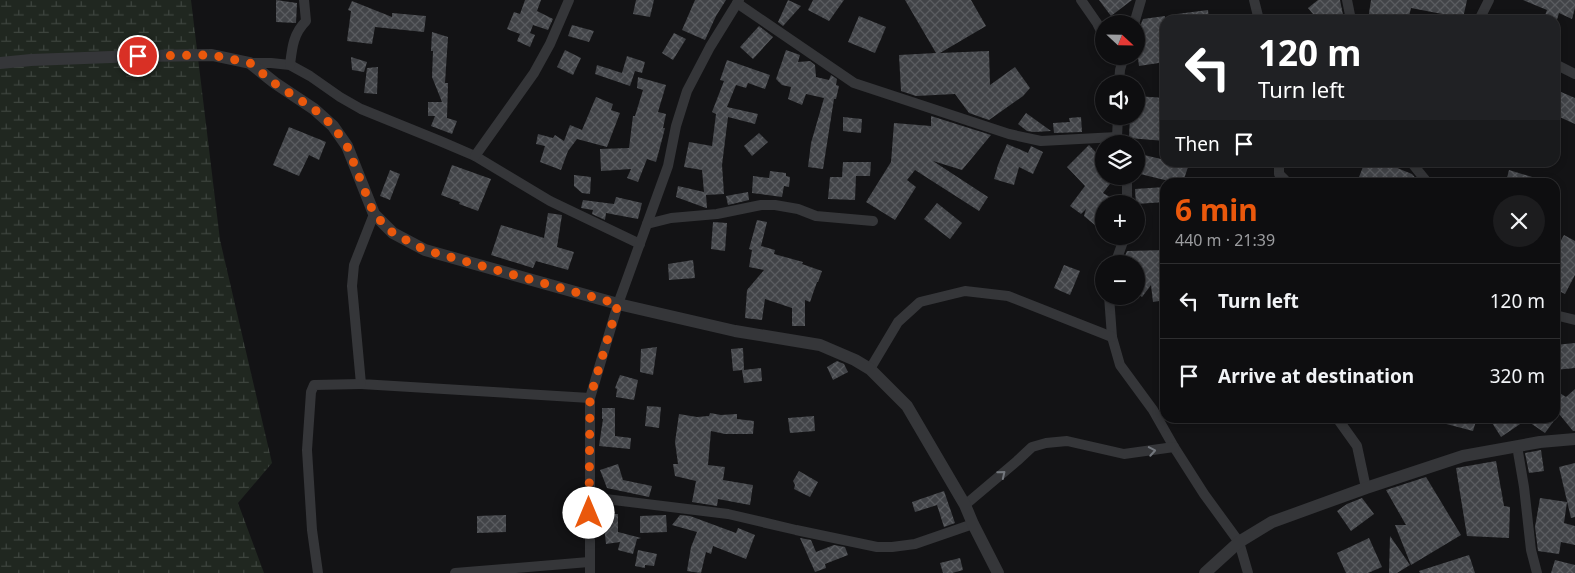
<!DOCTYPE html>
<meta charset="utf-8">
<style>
:root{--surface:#0e0e10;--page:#1c1c1e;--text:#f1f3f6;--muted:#9b9c9f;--line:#2e2e30;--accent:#ea580c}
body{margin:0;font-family:"Noto Sans",sans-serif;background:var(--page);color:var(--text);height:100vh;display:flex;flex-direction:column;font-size:19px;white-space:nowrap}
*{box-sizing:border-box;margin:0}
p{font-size:16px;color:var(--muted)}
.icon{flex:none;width:28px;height:28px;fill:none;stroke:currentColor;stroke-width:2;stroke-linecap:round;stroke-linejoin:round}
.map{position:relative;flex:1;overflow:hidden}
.sheet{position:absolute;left:1160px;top:178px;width:400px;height:245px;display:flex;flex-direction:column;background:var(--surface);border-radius:15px;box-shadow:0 2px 8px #0003,0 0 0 1px var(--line)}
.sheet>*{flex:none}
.guide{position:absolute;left:1160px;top:15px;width:400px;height:152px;border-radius:15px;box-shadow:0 2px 8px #0003,0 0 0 1px var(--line);background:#202124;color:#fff;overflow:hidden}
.needle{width:32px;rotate:112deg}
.tools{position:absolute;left:1095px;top:15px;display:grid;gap:10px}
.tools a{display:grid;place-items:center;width:50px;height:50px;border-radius:50%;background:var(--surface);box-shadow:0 2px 8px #0003,0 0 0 1px var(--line);font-size:25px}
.pin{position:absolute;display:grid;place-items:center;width:42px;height:42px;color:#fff;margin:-21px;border:2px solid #fff;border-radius:50%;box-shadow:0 1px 5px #0007}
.me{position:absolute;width:55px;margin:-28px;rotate:0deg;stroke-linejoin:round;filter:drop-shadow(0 0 4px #0008)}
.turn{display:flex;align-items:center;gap:18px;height:105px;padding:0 15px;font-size:22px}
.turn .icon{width:65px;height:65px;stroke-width:2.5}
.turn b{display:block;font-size:35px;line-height:42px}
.then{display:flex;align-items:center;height:48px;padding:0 15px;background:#0003;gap:10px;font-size:19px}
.round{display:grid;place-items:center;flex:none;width:52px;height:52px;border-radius:26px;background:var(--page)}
.summary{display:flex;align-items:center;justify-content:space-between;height:85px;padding:0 15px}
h1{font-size:30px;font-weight:700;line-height:38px;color:var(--accent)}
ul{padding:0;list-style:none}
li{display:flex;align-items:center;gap:15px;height:75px;padding:0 15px;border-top:1px solid var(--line)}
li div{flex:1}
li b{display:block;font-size:19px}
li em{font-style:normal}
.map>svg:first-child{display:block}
.wetland{fill:url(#wetland-marsh)}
.building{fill:url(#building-cross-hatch)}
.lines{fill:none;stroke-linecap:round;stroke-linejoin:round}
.minor{stroke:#353639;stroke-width:10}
.tertiary{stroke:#353639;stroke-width:12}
.oneway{stroke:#73777d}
.route{stroke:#ea580c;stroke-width:9;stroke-dasharray:0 16.2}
</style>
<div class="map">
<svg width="1575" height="573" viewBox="0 0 1575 573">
<defs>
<pattern id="wetland-marsh" width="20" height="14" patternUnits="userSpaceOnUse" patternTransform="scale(1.25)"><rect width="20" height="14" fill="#202720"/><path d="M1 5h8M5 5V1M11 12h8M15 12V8" fill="none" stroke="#3d443e"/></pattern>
<pattern id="building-cross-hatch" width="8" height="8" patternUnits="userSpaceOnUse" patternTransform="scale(1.25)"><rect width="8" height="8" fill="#424448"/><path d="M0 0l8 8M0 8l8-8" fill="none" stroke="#5a5c60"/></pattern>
</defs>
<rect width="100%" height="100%" fill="#131315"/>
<!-- wetland -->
<path class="wetland" d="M0,0h191l29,240 52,223 -34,40 26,70h-264z"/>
<!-- building -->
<g class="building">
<path d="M276,0l21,3 -1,20 -20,-1z"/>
<path d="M525,0h16l-4,11 16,8 -5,11 -15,-5 -3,8 5,2 -5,12 -13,-6 3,-7 -13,-5 7,-17 6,2z"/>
<path d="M636,0h18l-4,17 -17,-3z"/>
<path d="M695,0h31l-10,16 -11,24 -23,-10z"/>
<path d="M788,0l13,6 -18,20 -5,-4z"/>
<path d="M813,0h31l-15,21 -21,-11z"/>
<path d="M905,0h66l15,26 -46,27 49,-2 1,34 25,-18 15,21 -7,8 -34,24 -20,-7 -14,-19 -39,2 -15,-5 -2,-36 37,-2z"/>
<path d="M1099,0h33l-21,16z"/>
<path d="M1318,0h22l4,20h-26l-10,-12z"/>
<path d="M1371,0h96l-4,18 -52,-10 -3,12h-40z"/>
<path d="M1523,0h52v8l-3,11 -13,-6 -3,10 -1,-3h-6l-5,-2 3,-8z"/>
<path d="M352,1l40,16v-4l34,3 -2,16 -49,-5 -3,17 -25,-3 4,-30 -3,-1z"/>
<path d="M1208,10l1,10h-32v-6z"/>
<path d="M859,16l27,11 -11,26 -27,-11z"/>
<path d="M1165,16v46l-26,4 -3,-23v-13l4,-4 3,-7z"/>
<path d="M572,25l22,6 -5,11 -21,-6z"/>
<path d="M759,26l14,11 -20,22 -13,-12z"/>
<path d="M432,32l16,5 -3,46h3l-1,35 10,3 -5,13 -21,-8 4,-10h-7v-14h14l-10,-25 1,-26h-2z"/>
<path d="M674,33l12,6 -13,21 -11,-7z"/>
<path d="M565,50l16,8 -8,17 -16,-8z"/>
<path d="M786,50l14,5 -2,7 12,-1 5,4 1,12 13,3 2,-5 6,4 -1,6 3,1 -3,13h-2l-11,70 -15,-2 3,-24 13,-45 -18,-4 -4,11 -14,-6 3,-12 -9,-2 -6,-6z"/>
<path d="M627,56l18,6 -3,11 -7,-2 -5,15 -35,-12 2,-9 25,8z"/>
<path d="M351,57l16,5 -3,10 -12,-2z"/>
<path d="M727,60l43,15 -5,14 -17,-6 -2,5 -10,-3 -9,22 31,7 -3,10 -27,-7 -6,48 2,29 -18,1 1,13h-1l-30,-11 2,-11 26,6 -2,-22 -18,-3 5,-25 23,4 4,-32 -4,-2 12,-31 -4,-1z"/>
<path d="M378,67l-1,27 -13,-1 3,-25z"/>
<path d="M638,77l28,8 -8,27 8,2 -3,14h2l-6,23 -3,11 -9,-3 -9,23 -11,-4 4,-9 -30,2 -1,-22 29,-1 4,-32h2l8,-26 -6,-2z"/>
<path d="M1561,92l14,6v26l-20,-9v-10z"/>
<path d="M1136,96l29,2v43l-36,-3 1,-22h6z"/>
<path d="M596,97l17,7 -2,6 9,3 -13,34 -30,-8 -9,12 -7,19 -21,-8 5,-16 -9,-2 2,-10 15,4 2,-3 9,6 6,-16 12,5z"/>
<path d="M1026,113l25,18 -17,1 -7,-1 -9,-7z"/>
<path d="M931,116l60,19 -29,35 -29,-9 55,36 -9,14 -64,-41 -8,10 9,7 -21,33 -29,-18 25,-40 3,-39 37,3z"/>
<path d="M843,117l19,2 -1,14 -18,-2z"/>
<path d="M1081,117l1,15 -28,1 -1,-10 17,-1 -1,-4z"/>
<path d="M289,127l37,15 -7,18 -10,-5 -10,21 -26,-11z"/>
<path d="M759,133l9,9 -16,14 -8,-10z"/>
<path d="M1007,144l21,9 3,-7 12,6 -10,22 -14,-7 -5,18 -20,-6 4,-14z"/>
<path d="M1089,145l15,16v15h12l-13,17 17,10 -16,1v9l-8,13 -12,-10 2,-7 -5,5 -11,-8 15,-20 -18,-19z"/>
<path d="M1136,153l29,7v2h8l15,5 -5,15h-10l-37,-9z"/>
<path d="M843,162h28l-1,14h-14l-1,24 -27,-1 2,-22h12z"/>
<path d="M1365,162h17l30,12 7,8h-62z"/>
<path d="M452,165l39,14 -13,32 -19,-7 1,-2 -19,-7z"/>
<path d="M390,170l10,4 -10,26 -10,-4z"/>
<path d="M1509,170l33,10v2h-36z"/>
<path d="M770,171l16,2v3l4,1 -1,10 -5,-1 -2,11 -30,-4 1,-17 16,2z"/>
<path d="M574,175l17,2 -1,17 -8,-1 -8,-7z"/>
<path d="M1165,187v15l-29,2 -1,-15z"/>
<path d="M748,192l1,8 -21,5 -2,-9z"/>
<path d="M616,197l26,6 -4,16 -32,-6 -1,7 -13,-6 1,-4 -12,-2 2,-8 31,4z"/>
<path d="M937,203l25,20 -12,16 -26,-20z"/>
<path d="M548,213l14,2 -5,32 17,5 -6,18 -32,-9 -3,7 -42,-13 10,-30 43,13z"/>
<path d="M757,220l10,2 -6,24 14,4 -1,4 29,8 -1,2 20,7 -4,11h-1l-7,20 -5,-2v26h-13v-18l-27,-9 -3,21 -17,-2 2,-28 17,-20 -15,-3 3,-17 -3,-1z"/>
<path d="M713,222l14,1 -2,28 -14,-2z"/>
<path d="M1564,235l11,6v34l-10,19 -10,-5v-38z"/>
<path d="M1165,250v31l-1,1 1,18 -12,2 -2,-17 -9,12 -6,-4v-29h-11v-8l2,-5z"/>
<path d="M693,260l2,18 -26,2 -1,-16z"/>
<path d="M1064,265l16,6 -10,24 -16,-7z"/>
<path d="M1575,343v25l-20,2v-25z"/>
<path d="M657,347l-4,28 -13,-3 1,-23z"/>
<path d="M743,348l1,22 17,-2 1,13 -18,2 -2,-13 -9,1 -2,-22z"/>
<path d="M837,361l7,3 4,8 -15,8 -6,-13z"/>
<path d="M620,375l18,5 -4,20 -18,-3 1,-8 -2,-1z"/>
<path d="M1575,389v42h-2l-18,-22v-19l11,7z"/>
<path d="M647,406l14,1 -2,21 -14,-2z"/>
<path d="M602,408h13v28l16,2 -1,11 -31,-3 4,-27h-1z"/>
<path d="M710,413l11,2 16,-1v5l17,2 -1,13h-28l-14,-3 -3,34 17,2 -2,13 30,5 -3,20 -32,-6 -1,7 -25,-4 4,-21 -21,-5 -2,-12h5l-3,-22 4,-28 18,3 12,-1z"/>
<path d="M814,416l1,15 -25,2 -2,-15z"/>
<path d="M1436,418h26l14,3 -3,10 -38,-10z"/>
<path d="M1489,418h67l-11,15 -19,-13 -25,17z"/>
<path d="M1541,450l3,21 -15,2 -4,-20z"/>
<path d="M1496,461l8,45 6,1 -1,31 -42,-2 -11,-68z"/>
<path d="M1575,463v54l-4,1 -12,-51z"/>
<path d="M618,464l5,16 29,6 -3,11 -42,-9 -7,-18z"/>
<path d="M799,471l19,11 -8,15 -16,-8 1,-4 -2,-4z"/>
<path d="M1426,477l35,58 -50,30 -16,-40h11l-20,-35z"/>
<path d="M944,491l11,32 -11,4 -7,-22 -22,7 -3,-10z"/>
<path d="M1362,498l12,16 -23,17 -14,-20 10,-7z"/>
<path d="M1540,498l27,4 -3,21 11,3v19l-14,-3 -2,12 -21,-3 -3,-24z"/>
<path d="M603,514h15v18l23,6 -4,1 -4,15 -15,-4 2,-8 -14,2 -2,-17h-2z"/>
<path d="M506,515v17l-29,1v-17z"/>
<path d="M666,515l1,17 -27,1v-17z"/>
<path d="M680,515l10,1 46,17 2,-5 17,7 -9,24 -33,-13 -2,8 -5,-2 -5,21 -14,-2 4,-24 6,-15 -25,-7z"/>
<path d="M1390,536l20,29 -13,8h-8z"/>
<path d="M800,538l11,2 5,12 18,-7 11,2 3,8 -23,9 1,4 -11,4z"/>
<path d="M1369,538l13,29 -14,6h-22l-9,-20z"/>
<path d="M638,550l19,4 -3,12 -9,-1v3l-10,-2z"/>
<path d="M1469,555l6,18h-55l-1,-2z"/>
<path d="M960,558l3,12 -11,3h-9l-3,-10z"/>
<path d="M1555,560l20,5v8h-24z"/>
</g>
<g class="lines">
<!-- minor -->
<g class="minor">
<path d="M1081,0l16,23 7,14"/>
<path d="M1254,0l5,20"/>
<path d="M1347,0l4,20"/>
<path d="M737,3l117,80 155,51 32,7 76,-4"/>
<path d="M1479,20l10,-20"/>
<path d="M1134,24l7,-24"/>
<path d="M250,63h21l19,2 20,11 30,21 21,12 79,32 35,15 75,45 90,43"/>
<path d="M1555,64l20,10"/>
<path d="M290,65c2,-17 3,-31 16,-44l-2,-21"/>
<path d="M1119,84l1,-14 4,-14"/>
<path d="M1118,116l-1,21 2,7"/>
<path d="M475,156l59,-83 16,-29 19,-44"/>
<path d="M1279,162v12l6,6v2"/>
<path d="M1411,162l16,20"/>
<path d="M1127,176v28"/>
<path d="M374,214l-20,51 -2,21 9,98 229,14"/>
<path d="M647,224l24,-6 46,-4 44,-9h14l23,4 18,7 57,5"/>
<path d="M1115,264l10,-28"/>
<path d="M1109,296l3,41 8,28 33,45 21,37 30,47 35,48 9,31"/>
<path d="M1555,315l20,5"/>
<path d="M870,369l28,-47 22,-20 45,-11 43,5 104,41"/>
<path d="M1337,418l20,28 9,42"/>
<path d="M1517,446l7,41 7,63 6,23"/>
<path d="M589,497l139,17 68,16 81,17h15l23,-3 58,-20"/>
<path d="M965,505l52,-44 15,-14 14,-4 21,-2 57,13 50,-7"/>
<path d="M318,573l-6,-43 -5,-80 4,-58 3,-7 47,-1"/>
<path d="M455,573l134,-11"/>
<path d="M590,573v-175l28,-94 50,-138 8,-40 11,-35 23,-44 29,-47"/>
</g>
<!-- tertiary -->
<g class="tertiary">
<path d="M0,63l31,-3 107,-4 74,-1 38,8 25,20 39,26 19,17 14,20 27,68 19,19 32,17 193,54 117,27 85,14 35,15 15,9 37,37 58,99 8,19 25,49"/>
<path d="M1205,573l34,-31 33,-20 94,-34 97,-32 77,-14 35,-3"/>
</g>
</g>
<!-- one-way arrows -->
<defs><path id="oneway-chevron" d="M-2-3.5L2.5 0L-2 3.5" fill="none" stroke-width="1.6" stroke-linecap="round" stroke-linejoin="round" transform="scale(1.25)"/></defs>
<g class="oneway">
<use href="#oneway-chevron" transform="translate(1152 451) rotate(-10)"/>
<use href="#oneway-chevron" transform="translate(1002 474) rotate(-39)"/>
</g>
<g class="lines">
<!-- route -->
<path class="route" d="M138,56l74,-1 38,8 24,20 40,26 19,17 14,20 27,68 19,19 32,17 193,54 -28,94 -1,115"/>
</g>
</svg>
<div class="tools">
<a><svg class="needle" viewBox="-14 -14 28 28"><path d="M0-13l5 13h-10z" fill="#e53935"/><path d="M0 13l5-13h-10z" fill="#9b9c9f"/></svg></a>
<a><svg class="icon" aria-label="sound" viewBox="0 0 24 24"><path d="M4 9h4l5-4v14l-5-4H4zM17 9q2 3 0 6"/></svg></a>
<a><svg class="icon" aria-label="layers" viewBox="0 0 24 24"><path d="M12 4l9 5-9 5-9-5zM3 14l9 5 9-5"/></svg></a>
<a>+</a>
<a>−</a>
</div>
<div class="pin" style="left:138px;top:56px;background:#d93025"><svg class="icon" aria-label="arrive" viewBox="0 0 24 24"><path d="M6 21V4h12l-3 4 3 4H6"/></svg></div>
<svg class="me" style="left:589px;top:513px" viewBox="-20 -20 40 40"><circle r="19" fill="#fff"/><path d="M0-13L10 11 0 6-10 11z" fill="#ea580c"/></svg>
<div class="guide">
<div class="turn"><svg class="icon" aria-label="left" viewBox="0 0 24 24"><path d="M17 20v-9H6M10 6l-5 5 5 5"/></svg><div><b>120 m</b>Turn left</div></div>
<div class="then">Then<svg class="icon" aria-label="arrive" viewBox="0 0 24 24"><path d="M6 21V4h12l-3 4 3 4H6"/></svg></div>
</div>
<section class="sheet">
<div class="summary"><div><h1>6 min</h1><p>440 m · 21:39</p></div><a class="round"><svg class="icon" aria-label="close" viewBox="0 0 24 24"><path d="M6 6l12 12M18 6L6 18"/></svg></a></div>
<ul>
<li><svg class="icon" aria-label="left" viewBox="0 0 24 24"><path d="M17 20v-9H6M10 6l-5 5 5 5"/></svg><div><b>Turn left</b></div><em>120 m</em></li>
<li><svg class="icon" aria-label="arrive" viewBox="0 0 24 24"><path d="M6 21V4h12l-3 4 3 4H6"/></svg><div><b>Arrive at destination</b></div><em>320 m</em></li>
</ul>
</section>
</div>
